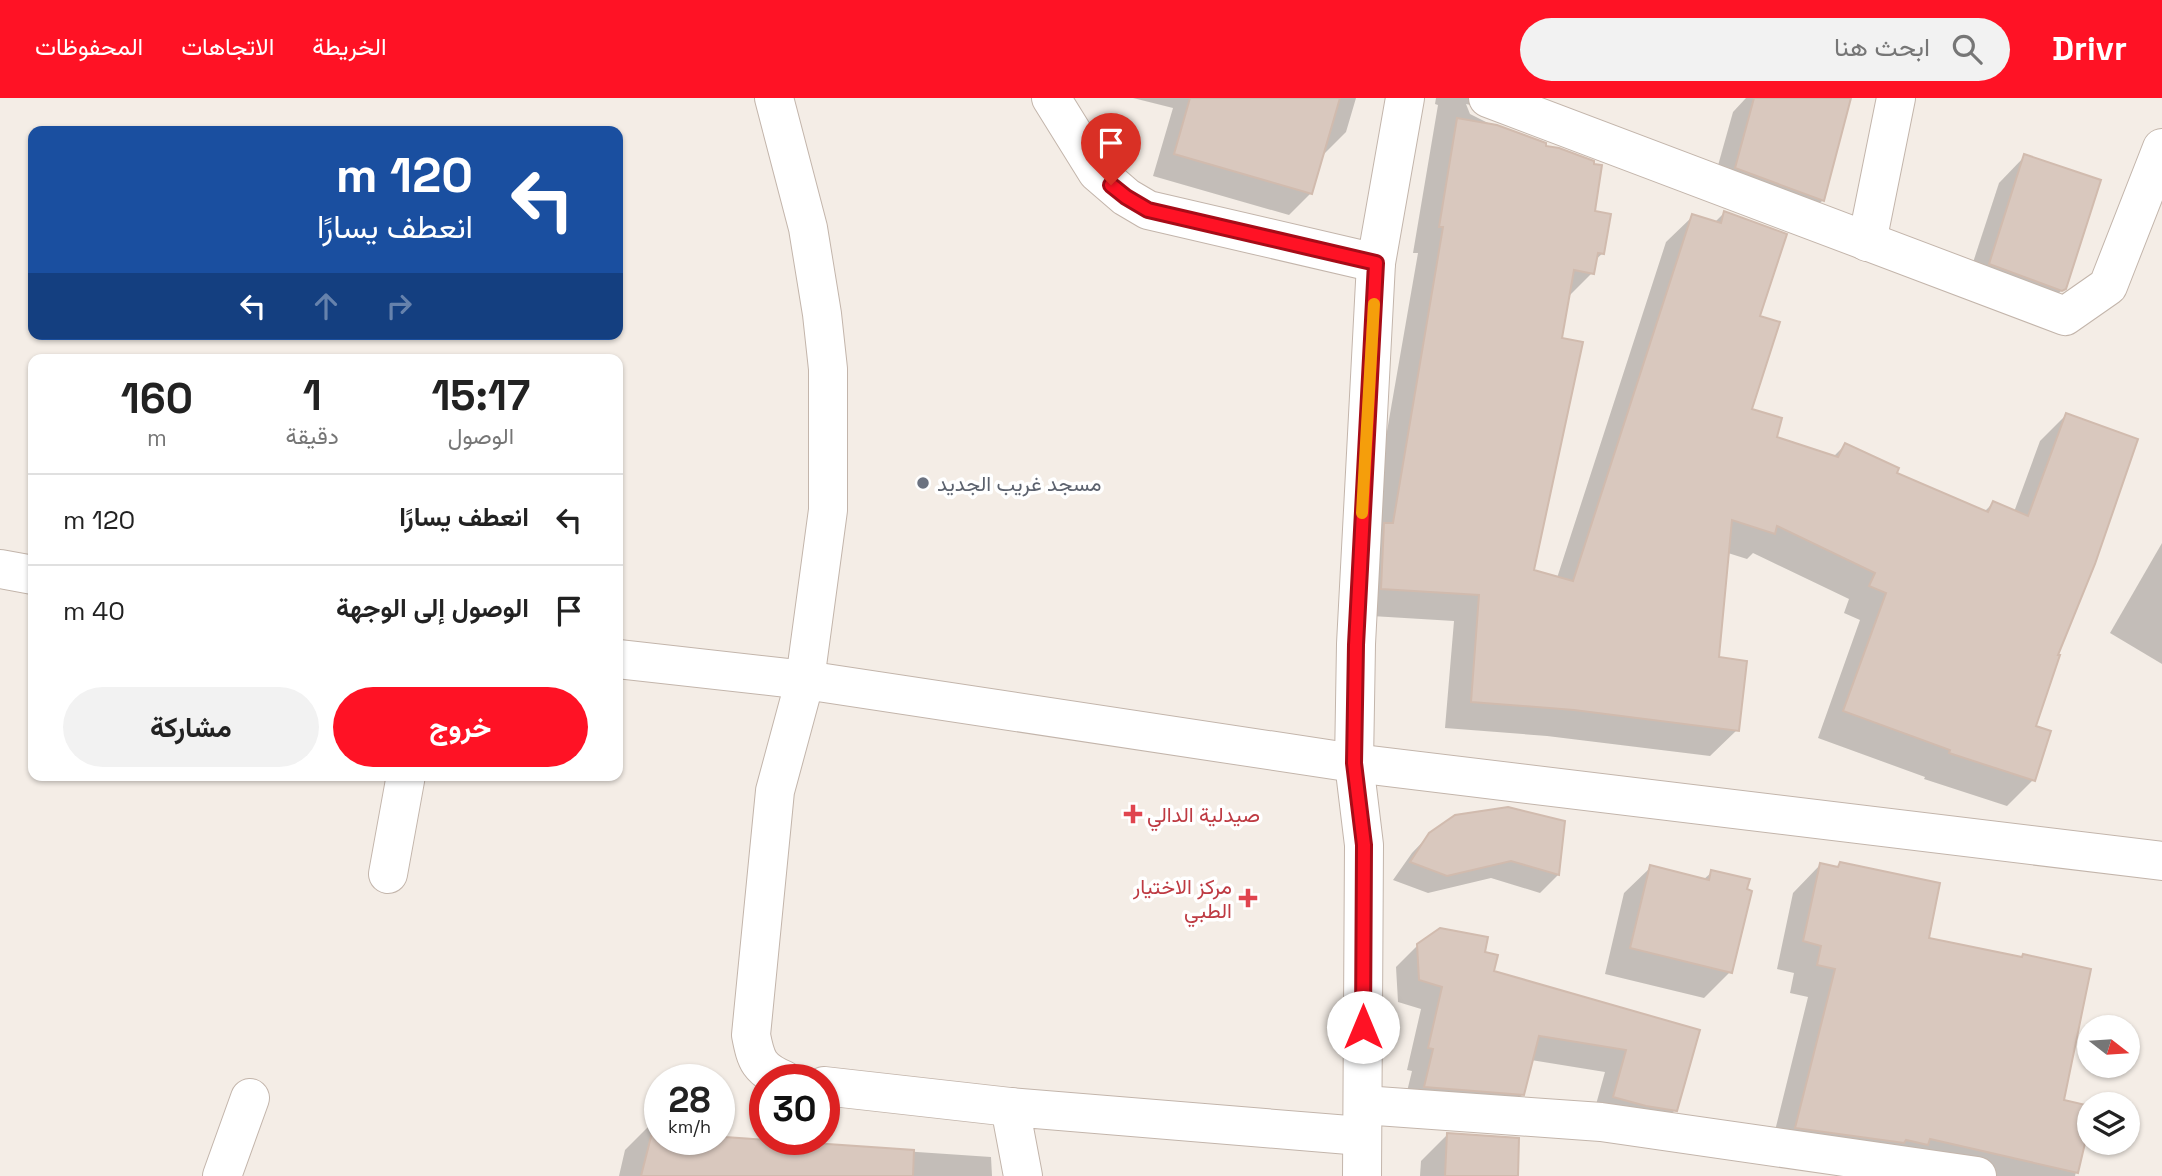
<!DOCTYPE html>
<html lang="ar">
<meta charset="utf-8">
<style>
:root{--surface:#fff;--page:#f2f2f2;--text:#222;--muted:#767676;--line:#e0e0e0;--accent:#ff1225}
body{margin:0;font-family:"Space Grotesk",Vazirmatn,sans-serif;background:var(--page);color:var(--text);direction:rtl;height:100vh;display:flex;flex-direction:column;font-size:26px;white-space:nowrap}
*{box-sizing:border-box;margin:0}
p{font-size:23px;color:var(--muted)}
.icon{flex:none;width:38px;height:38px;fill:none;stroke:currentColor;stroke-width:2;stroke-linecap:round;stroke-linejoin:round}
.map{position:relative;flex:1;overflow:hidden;direction:ltr}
.drawer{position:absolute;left:28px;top:256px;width:595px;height:427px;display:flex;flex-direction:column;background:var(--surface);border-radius:14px;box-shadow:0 2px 5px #0004;direction:rtl}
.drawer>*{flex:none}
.hud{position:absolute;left:28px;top:28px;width:595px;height:214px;border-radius:14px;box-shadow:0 2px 5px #0004;direction:rtl;background:#1a4fa0;color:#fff;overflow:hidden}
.needle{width:46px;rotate:107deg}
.fabs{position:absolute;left:2077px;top:917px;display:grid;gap:14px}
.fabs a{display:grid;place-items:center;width:63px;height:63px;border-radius:50%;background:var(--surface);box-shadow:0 2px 5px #0004;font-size:35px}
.speed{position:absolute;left:644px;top:966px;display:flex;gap:14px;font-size:35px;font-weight:700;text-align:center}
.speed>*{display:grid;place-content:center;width:91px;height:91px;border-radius:50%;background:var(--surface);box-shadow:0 2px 5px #0004;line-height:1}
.speed small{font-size:18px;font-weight:400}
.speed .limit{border:10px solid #d22;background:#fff;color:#111}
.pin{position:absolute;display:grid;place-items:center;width:60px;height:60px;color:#fff;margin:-72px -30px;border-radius:50% 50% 50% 0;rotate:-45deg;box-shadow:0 0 7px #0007}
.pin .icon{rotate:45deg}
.me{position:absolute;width:77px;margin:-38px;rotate:0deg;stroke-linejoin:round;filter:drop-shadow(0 0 5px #0008)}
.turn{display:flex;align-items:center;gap:24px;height:147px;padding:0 35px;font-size:32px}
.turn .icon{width:91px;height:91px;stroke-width:2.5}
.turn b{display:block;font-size:49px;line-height:60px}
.lanes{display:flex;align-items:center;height:66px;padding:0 35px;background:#0003;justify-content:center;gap:35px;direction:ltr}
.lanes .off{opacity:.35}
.eta{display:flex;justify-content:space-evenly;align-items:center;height:119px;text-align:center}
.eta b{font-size:42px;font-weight:700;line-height:49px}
.primary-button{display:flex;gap:14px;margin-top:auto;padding:14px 35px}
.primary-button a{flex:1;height:80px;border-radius:42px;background:var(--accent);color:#fff;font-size:28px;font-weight:700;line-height:80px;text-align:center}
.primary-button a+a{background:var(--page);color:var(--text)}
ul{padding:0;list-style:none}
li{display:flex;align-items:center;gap:21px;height:91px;padding:0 35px;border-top:2px solid var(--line)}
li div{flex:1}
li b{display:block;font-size:26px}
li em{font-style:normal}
header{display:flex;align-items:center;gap:42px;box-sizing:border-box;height:98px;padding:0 35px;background:var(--accent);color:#fff}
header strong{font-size:33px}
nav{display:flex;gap:38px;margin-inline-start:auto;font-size:24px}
.search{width:490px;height:63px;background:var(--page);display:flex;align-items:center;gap:18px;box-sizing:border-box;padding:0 24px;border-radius:38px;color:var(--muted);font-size:26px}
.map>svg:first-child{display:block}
.shadow{fill:#0003}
.building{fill:#d9c8be;stroke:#d1bbae;stroke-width:2}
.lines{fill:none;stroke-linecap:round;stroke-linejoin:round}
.minor-casing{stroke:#c3b5ab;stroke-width:40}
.minor{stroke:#fff;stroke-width:38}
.route-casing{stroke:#a60c18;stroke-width:18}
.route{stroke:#ff1225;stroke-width:12}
.slow{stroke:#f59e0b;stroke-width:12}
.worship-dot{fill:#6b7280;stroke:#fff;stroke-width:2.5}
.health-dot{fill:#e0444e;stroke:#fff;stroke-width:2.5}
.labels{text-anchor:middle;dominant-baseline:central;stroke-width:7;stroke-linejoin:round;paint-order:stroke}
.worship-label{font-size:21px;fill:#5b616d;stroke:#fff;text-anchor:start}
.health-label{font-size:21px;fill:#be3a42;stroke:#fff;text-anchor:start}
</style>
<header>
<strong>Drivr</strong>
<div class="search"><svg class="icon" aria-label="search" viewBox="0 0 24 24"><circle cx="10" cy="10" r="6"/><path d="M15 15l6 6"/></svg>ابحث هنا</div>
<nav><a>الخريطة</a><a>الاتجاهات</a><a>المحفوظات</a></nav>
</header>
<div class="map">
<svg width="2162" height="1078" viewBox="0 0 2162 1078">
<rect width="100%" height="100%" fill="#f4ede6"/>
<!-- shadow -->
<g class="shadow">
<path d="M1133,0h223l-10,34 -22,22 -2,-1 -11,40 -22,22 -136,-39 20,-68z"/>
<path d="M1436,0h47l-8,8 -9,-2 4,10 24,12 99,87 10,40 -9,8 -2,12 -25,25 -7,42 -28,232 25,6 109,-336 27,-26 21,7 10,-10 34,104 -8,93 24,28 59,19 12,-12 50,29 89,38 9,-9 21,9 26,-71 26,-26 -10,241 -22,72 -1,52 -26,26 -83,-27 1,-2 -107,-39 42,-118 -16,-7 5,-14 -96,-46 -6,6 -19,-6 -10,106 19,71 -27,26 -163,-20 -102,-8 9,-107 -99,-6 63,-362h-5l25,-148 -3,-1z"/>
<path d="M1746,0h103l-27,103 -26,26 -86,-33 23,-82z"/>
<path d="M2025,58l39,132 -27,27 -73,-25 35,-107z"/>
<path d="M2162,445v121l-52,-31z"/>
<path d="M1563,725l-5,52 -18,18 -49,-15 -63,15 -35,-13 19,-27 18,-19z"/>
<path d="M1841,766l86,75 135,163 28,12 -15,62h-131l-175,-21 39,-158 -18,-4 4,-20 -17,-4 16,-76 27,-28 16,4z"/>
<path d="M1651,769l52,13 9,-8 18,100 -26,26 -99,-24 19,-81z"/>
<path d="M1418,847l65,9 9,18 206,59 -23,79 -22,22 -61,-13 13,-47 -74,-12 -8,34 -23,22 -97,-8 9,-37 -5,-1 14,-61 -23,-7 -2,-35z"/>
<path d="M656,1021l4,20h63l268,18 1,19h-373l6,-26z"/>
<path d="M1447,1037l69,41h-96l1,-15z"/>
</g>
<!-- building -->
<g class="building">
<path d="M1190,0h150l-28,96 -138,-40z"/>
<path d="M1754,0h97l-27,103 -89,-33z"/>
<path d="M1457,20l40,7 49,18v3l13,2 35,13v3l8,1 -7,46 16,3 -7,40 -6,-1 -4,21 -20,-4 -12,68 21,4 -49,228 39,11 119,-367 29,9 3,-12 63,23 -27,82 20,6 -28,87 30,9 -5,19 61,20 7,-14 54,25 -2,5 91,39 5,-11 35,15 38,-103 72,26 -43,125 -37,91h2l-24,71 15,5 -16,50 -86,-28 1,-3 -107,-39 43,-118 -17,-7 6,-13 -98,-47 -2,8 -43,-14 -13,137 28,4 -8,70 -165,-21 -103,-8 8,-107 -98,-6 3,-66h9l50,-296h-4z"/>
<path d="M2024,56l77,26 -35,109 -4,2 -73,-27z"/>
<path d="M1508,709l57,14 -6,54 -48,-14 -64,15 -37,-14 19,-29 26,-18z"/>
<path d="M1840,764l100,21 -11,55 93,19 1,-3 68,15 -27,131 26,6v16l-12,51 -148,-34 -2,6 -22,-5 -2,3 -109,-15 40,-159 -18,-4 4,-19 -18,-5 17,-78 18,4z"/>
<path d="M1650,767l59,15 2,-10 39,9 -3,10 5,2 -20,82 -102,-25z"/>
<path d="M1440,830l48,9 -3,15 13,3 -4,16 206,59 -23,81 -31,-5 -33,-9 13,-47 -87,-14 -15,59 -100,-8 9,-38 -5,-1 14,-61 -23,-7 -2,-36z"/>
<path d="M656,1019l4,1v21h59v-13l7,1 -1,10 189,13 -1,26h-272z"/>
<path d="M1447,1035l72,5 -1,38h-73z"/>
</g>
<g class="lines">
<!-- minor casing -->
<g class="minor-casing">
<g id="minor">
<path d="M774,0l34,130 14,86 6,55v141l-23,170 -30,111 -24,244c5,26 8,34 33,45"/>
<path d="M1051,0l46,74 29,25 22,13 228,53"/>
<path d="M1488,0l577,218 43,-30 54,-138"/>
<path d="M1867,144l29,-144"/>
<path d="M0,471l33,6"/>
<path d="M618,561l187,21 549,83 808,98"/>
<path d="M388,776l18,-99"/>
<path d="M824,988l186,21"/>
<path d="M1363,1007l238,17 376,54"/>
<path d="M222,1078l28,-78"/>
<path d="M1023,1078l-13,-69 351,29"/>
<path d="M1362,1078l2,-331 -10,-82 2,-119 20,-381 29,-165"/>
</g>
</g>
<!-- minor -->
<use href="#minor" class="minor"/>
</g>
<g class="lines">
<!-- route casing -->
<g class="route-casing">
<path id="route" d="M1111,87l15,12 22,13 228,53 -20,382 -2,118 10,82 -1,182"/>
</g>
<!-- route -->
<use href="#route" class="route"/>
<!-- slow -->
<path class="slow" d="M1362,415l12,-209"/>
</g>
<!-- markers -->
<circle class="worship-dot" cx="923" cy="385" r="7"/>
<g class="health-dot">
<path d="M1129.5 705.5h7v7h7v7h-7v7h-7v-7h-7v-7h7z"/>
<path d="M1244.5 789.5h7v7h7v7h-7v7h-7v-7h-7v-7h7z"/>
</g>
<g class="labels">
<!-- worship labels -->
<g class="worship-label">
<text x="937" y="385">مسجد غريب الجديد</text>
</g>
<!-- health labels -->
<g class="health-label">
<text x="1147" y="716">صيدلية الدالي</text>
<text x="1232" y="788" text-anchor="end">مركز الاختيار<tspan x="1232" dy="24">الطبي</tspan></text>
</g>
</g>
</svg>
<div class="fabs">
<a><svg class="needle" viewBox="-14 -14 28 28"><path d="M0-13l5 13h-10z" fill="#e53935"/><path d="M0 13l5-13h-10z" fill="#767676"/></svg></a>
<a><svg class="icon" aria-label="layers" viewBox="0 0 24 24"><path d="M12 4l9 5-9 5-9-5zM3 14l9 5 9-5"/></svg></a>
</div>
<div class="speed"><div>28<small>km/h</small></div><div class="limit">30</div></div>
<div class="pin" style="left:1111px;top:87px;background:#d93025"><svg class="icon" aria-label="arrive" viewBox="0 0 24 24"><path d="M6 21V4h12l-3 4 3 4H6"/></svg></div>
<svg class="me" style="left:1363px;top:929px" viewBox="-20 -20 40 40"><circle r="19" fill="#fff"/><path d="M0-13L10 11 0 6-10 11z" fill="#ff1225"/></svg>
<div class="hud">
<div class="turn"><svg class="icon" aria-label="left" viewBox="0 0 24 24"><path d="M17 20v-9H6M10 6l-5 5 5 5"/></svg><div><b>120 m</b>انعطف يسارًا</div></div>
<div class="lanes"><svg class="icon" aria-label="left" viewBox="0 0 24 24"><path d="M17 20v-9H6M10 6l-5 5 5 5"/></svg><svg class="icon off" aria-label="ahead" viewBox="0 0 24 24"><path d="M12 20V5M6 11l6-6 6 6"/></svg><svg class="icon off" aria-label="right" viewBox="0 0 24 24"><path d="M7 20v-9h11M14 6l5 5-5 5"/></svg></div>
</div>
<section class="drawer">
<div class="eta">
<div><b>15:17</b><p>الوصول</p></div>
<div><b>1</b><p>دقيقة</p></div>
<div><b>160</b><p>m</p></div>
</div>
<ul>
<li><svg class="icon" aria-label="left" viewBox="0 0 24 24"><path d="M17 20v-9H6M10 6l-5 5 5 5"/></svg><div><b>انعطف يسارًا</b></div><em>120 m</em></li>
<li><svg class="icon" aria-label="arrive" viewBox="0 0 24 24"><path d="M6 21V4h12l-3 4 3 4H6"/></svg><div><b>الوصول إلى الوجهة</b></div><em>40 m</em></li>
</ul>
<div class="primary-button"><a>خروج</a><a>مشاركة</a></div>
</section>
</div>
